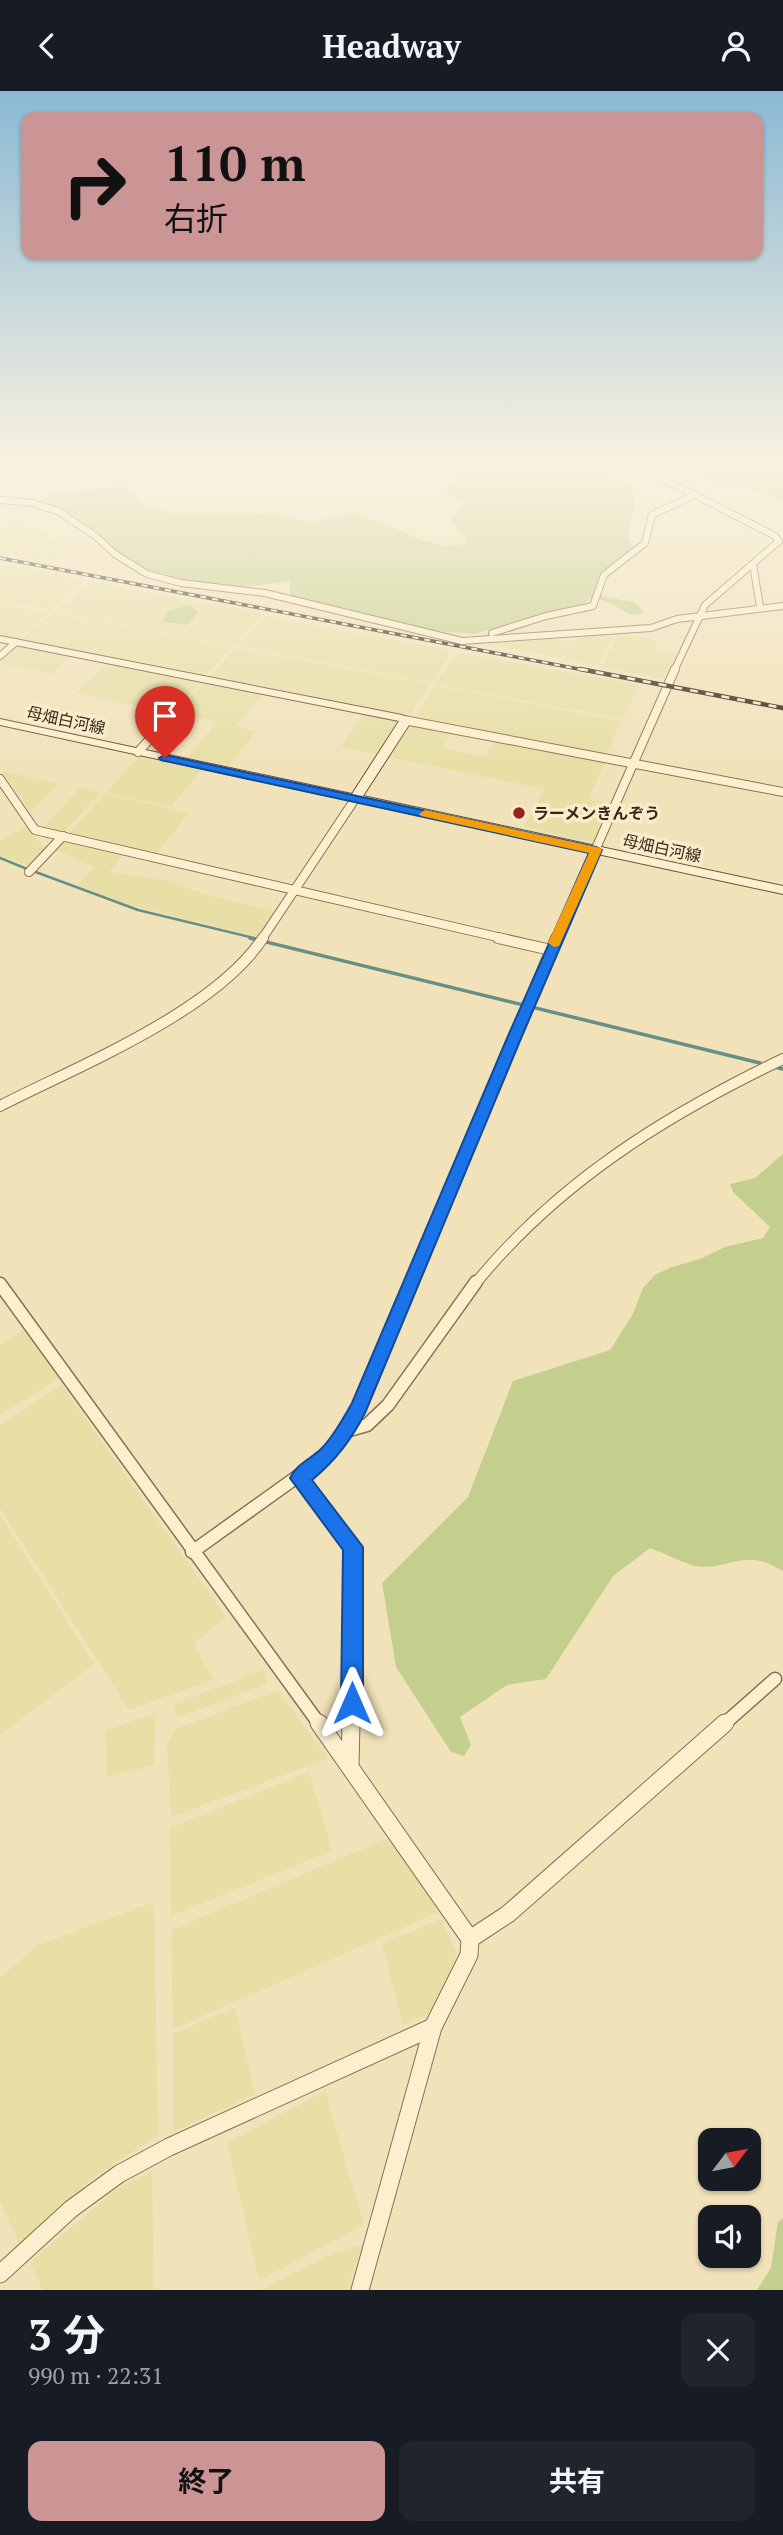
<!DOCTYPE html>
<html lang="ja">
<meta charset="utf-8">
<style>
:root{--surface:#171b24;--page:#20242c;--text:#f1f3f6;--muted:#9ea1a6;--accent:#cb9495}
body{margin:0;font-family:"PT Serif","Noto Sans JP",serif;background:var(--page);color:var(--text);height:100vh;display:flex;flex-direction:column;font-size:26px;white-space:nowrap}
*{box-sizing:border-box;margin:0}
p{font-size:23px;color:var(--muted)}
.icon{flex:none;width:38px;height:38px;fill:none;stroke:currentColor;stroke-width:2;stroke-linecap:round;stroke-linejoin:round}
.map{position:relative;height:2199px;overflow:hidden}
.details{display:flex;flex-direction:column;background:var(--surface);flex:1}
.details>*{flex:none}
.top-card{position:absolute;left:21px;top:21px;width:742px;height:147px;border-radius:14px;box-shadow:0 2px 5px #0004;background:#cb9495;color:#111;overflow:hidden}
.needle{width:46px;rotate:58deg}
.tools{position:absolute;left:698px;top:2037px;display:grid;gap:14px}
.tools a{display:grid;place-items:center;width:63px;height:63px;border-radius:14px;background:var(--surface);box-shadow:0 2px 5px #0004;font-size:35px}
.pin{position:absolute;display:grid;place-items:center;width:60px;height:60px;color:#fff;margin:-72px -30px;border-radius:50% 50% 50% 0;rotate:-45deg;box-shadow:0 0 7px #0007}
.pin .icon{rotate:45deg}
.me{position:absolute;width:77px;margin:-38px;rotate:0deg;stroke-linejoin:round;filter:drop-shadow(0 0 5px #0008)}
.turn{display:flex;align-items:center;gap:24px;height:147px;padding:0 28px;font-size:32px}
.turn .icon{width:91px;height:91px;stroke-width:2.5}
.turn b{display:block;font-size:49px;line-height:60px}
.round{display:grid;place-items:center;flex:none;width:74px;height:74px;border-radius:14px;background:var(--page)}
.head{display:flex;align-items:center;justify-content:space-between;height:119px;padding:0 28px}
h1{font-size:42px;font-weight:700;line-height:52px}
.cta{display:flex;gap:14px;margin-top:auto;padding:14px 28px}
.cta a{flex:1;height:80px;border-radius:14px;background:var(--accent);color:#111;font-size:28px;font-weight:700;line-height:80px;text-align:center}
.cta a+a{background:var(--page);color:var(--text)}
header{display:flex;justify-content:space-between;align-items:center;height:91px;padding:0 28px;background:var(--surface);font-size:32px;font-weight:700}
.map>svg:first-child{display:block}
.farmland{fill:#e7dfa6}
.green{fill:#c5cf8d}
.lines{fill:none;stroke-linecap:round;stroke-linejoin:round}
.stream-far1{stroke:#668f86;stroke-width:2.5}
.stream{stroke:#668f86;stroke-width:3.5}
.street-far4-casing{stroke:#897153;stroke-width:8}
.street-far3-casing{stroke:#897153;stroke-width:10}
.street-far2-casing{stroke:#897153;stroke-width:12}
.street-far1-casing{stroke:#897153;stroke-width:15}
.street-casing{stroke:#897153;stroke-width:19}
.secondary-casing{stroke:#6a5237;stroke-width:2}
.street-far4{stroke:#fcefcd;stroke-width:6}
.street-far3{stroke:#fcefcd;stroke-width:8}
.street-far2{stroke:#fcefcd;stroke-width:10}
.street-far1{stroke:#fcefcd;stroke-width:12}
.street{stroke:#fcefcd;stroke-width:17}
.secondary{fill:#fcefcd;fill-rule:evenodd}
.rail-far1-casing{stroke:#362819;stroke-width:3.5}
.rail-casing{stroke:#362819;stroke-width:4.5}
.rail-far1{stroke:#f8ecca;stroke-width:2;stroke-dasharray:6;stroke-linecap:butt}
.rail{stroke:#f8ecca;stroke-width:2.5;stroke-dasharray:8;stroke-linecap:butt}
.route{fill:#1a73e8;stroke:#114b97;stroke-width:2}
.slow{fill:#f59e0b}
.poi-dot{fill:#9c211e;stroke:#f8ecca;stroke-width:2.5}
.labels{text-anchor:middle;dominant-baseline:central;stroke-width:7;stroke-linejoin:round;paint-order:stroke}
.far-street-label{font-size:16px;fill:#362819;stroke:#f8ecca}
.far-poi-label{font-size:16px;font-weight:bold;fill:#362819;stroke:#f8ecca;text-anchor:start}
</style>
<header><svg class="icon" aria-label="back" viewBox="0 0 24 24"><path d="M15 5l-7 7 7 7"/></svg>Headway<svg class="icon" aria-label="person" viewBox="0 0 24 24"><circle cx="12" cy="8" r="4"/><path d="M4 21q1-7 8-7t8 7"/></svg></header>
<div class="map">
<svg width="783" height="2199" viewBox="0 0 783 2199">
<rect width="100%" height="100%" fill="#f1e2ba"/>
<!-- farmland -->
<g class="farmland">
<path d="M12,429l38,14 -27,22 -23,-4v-23z"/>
<path d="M45,450l15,1 14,3 -23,16 -25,-5z"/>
<path d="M0,473l86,16 -35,30 -51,-9z"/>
<path d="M91,491l172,31 -29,33 -179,-34z"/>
<path d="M0,512l48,10 -30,26 -18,-4z"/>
<path d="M52,522l180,34 -26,28 -184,-36z"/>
<path d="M265,525l184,34v7l-18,26 -193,-37z"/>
<path d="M594,542l18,4 -14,28 -34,-6 14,-24z"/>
<path d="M619,542l39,8 -4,9 21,4 -12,25 -62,-12z"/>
<path d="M542,546l31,4 -11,17 -64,-12 -1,-7z"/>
<path d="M17,555l54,11 -20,17 -51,-11v-3z"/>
<path d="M236,557l194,36 -20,31 -200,-39z"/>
<path d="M462,562l176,32 -15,34 -188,-35 18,-25z"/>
<path d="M108,572l91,20 -27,30 -96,-20z"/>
<path d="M204,592l58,12 -26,31 20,5 -28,35 -40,-9 29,-35 -40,-9z"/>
<path d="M435,595l186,35 -15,34 -191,-39z"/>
<path d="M364,623l34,6 2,4 -20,31 -39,-8z"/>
<path d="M414,630l40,9 -12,18 43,9 12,-19 109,22 -18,39 24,5 -18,39 -70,-16 20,-38 -154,-32z"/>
<path d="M139,665l62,14 -30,37 -65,-14z"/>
<path d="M5,681l54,12 -28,28 -28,-39z"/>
<path d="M80,697l20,5 -37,40 -20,-5z"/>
<path d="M105,703l84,19 -33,41 -87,-20z"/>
<path d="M26,736l13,15 9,6 -19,18 -29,-11v-15z"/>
<path d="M64,749l62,12 -17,20 55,8 40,14 71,17 -18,26 -130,-33 -50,-19 17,-18 -38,-17z"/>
<path d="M24,1239l35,48 -59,37v-70z"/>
<path d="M62,1294l164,232 -33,27 21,35 -85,31 -129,-202v-83z"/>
<path d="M0,1424l94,149 -94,71z"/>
<path d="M264,1579l3,14 -90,34 -3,-14z"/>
<path d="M278,1600l50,67 -157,59 -4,-73 8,-15z"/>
<path d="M155,1622l-1,52 -47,12 -1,-47z"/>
<path d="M309,1681l23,79 -161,65 -1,-88z"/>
<path d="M389,1747l32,42 16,33 -264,116 -2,-99z"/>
<path d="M154,1811l4,233 -64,42 -74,68 -20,-43v-224l38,-33z"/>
<path d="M441,1828l16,35 -22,57 -32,14 -21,-81z"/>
<path d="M235,1917l20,86 -82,38v-98z"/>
<path d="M325,2000l39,134 -105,55 -32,-137z"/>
<path d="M152,2081l2,118h-111l-13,-28 88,-74z"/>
<path d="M363,2153l-16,46h-86l73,-37z"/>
</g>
<!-- green -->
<g class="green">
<path d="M434,369h158c6,14 27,20 40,26 1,5 3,12 3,17 0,21 -16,25 2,50l-40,31 -2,11 39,7 10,10c-14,9 -23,-5 -36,-10 -5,-2 -12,-3 -17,-4l-24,18 -55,7 -38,11 -46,-4 -138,-33v-17c-45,12 -118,7 -158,-18 -13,-9 -25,-21 -37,-31 -18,-14 -37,-23 -57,-30l18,-9 65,-5 8,2 16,16 28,8 101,1 36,8 32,-7 16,-1 67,27 20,5 21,-2v-5l-15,-19 14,-16 -19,-12v-4l9,-5 -4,-11 7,-7z"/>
<path d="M702,369h81v42l-36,-15 -39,-7 -7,-6 3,-12z"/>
<path d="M189,514l10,7 -12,13 -24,-3 5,-11z"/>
<path d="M783,1063v417c-37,-22 -45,-5 -80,-4 -13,0 -39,-14 -53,-19l-37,28 -67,103 -39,6 -47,32 11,28 -7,11 -13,-4 -55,-85 -14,-84 86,-86 45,-116 97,-31 23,-36 10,-26 12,-13 17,-8 28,-8 25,-12 38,-9 7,-11 -37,-35 -3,-8 25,-6z"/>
<path d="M783,2127v72h-26l14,-22 7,-46z"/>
</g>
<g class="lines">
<!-- stream-far1 -->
<g class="stream-far1">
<path d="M0,767l27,11"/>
<path d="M33,780l105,39 120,29"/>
</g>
<!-- stream -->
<g class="stream">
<path d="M250,847l510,125"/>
<path d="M778,977l5,1"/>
</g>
<!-- street-far4 casing -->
<g class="street-far4-casing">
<g id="street-far4">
<path d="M627,369l148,76 4,5 -74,64 -31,66"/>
<path d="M0,409l32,3 26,8 36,24 21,19 32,20 34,9 84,10 197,48 189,-13 26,-9 106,-13"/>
<path d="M753,473l7,43"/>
<path d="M492,542l54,-17 47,-10 11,-31 41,-32 7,-28 42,-20"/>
<path d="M0,565l16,-14"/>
</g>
</g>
<!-- street-far3 casing -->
<g class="street-far3-casing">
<g id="street-far3">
<path d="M404,629l379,72"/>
<path d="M138,661l22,-24"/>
<path d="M0,688l35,51 471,109"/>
<path d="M29,781l34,-36"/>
<path d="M262,848l93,-140"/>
<path d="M556,848l119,-270"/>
</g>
</g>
<!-- street-far2 casing -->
<g class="street-far2-casing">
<g id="street-far2">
<path d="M498,847l53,12"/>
<path d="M0,1015c80,-41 214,-94 263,-168"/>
<path d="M411,1193l145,-346"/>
<path d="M475,1193c83,-102 191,-169 308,-225"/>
</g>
</g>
<!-- street-far1 casing -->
<g class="street-far1-casing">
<g id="street-far1">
<path d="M0,1193l320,441"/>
<path d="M346,1340l21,-6 21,-20 88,-123"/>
<path d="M299,1387l54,69 -2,178"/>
<path d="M192,1461l137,-98 30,-47 53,-125"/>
<path d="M723,1634l52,-46"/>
</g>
</g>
<!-- street casing -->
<g class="street-casing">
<g id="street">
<path d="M319,1632l151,216 -1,16 -36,72 -73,263"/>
<path d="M350,1675l1,-43"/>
<path d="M470,1848l38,-25 217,-191"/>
<path d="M0,2183l71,-65 48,-35 50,-27 264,-120"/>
</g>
</g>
<!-- secondary casing -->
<g class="secondary-casing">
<path id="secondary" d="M0,545l402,79 6,3 1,7 -46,71 420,90v8l-783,-169v-6l352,75 47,-73 -399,-79z"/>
</g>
<!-- street-far4 -->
<use href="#street-far4" class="street-far4"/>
<!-- street-far3 -->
<use href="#street-far3" class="street-far3"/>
<!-- street-far2 -->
<use href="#street-far2" class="street-far2"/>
<!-- street-far1 -->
<use href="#street-far1" class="street-far1"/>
<!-- street -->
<use href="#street" class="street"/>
<!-- secondary -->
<use href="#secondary" class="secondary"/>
<!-- rail-far1 casing -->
<g class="rail-far1-casing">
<path id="rail-far1" d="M0,467l589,113"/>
</g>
<!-- rail casing -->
<g class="rail-casing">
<path id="rail" d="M580,578l203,39"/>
</g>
<!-- rail-far1 -->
<use href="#rail-far1" class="rail-far1"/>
<!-- rail -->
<use href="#rail" class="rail"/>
</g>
<!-- sky -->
<linearGradient id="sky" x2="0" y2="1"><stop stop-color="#8bb9d5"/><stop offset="0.55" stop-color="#f9f2e0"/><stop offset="1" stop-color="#f9f2e0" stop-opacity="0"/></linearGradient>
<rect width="783" height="677" fill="url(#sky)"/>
<!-- route -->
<path class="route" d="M165,664l431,92 6,3 -80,186 -157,377c-14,27 -29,47 -53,67l51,67v156l-3,7 -8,3 -8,-3 -3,-7 2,-153 -53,-72c6,-14 23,-20 33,-31 12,-13 20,-28 29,-44l156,-367 81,-183 -428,-93 -2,-2z"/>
<!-- slow -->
<path class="slow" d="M425,719l176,38 1,2 -43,96 -5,1 -6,-4 41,-90 -168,-37 -2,-2z"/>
<!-- markers -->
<circle class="poi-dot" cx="519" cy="722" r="7"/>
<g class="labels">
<!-- far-street labels -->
<g class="far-street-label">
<text transform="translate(66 629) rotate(12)">母畑白河線</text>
<text transform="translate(662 757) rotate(12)">母畑白河線</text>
</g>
<!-- far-poi labels -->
<g class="far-poi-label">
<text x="533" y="722">ラーメンきんぞう</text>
</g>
</g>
</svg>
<div class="tools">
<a><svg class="needle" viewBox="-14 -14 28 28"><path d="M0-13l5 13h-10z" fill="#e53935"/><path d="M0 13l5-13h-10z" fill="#9ea1a6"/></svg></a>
<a><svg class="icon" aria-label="sound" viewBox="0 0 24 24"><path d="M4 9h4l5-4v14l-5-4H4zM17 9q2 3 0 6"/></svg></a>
</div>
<div class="pin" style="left:165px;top:667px;background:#d93025"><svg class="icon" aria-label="arrive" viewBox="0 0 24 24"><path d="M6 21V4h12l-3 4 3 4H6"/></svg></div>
<svg class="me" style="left:352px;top:1612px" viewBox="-20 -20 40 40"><path d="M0-17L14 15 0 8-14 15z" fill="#1a73e8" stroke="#fff" stroke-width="4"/></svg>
<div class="top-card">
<div class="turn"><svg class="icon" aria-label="right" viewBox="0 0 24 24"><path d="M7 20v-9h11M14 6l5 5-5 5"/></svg><div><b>110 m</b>右折</div></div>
</div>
</div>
<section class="details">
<div class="head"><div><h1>3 分</h1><p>990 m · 22:31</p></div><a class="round"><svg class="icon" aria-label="close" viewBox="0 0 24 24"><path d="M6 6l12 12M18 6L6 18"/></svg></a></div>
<div class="cta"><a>終了</a><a>共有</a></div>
</section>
